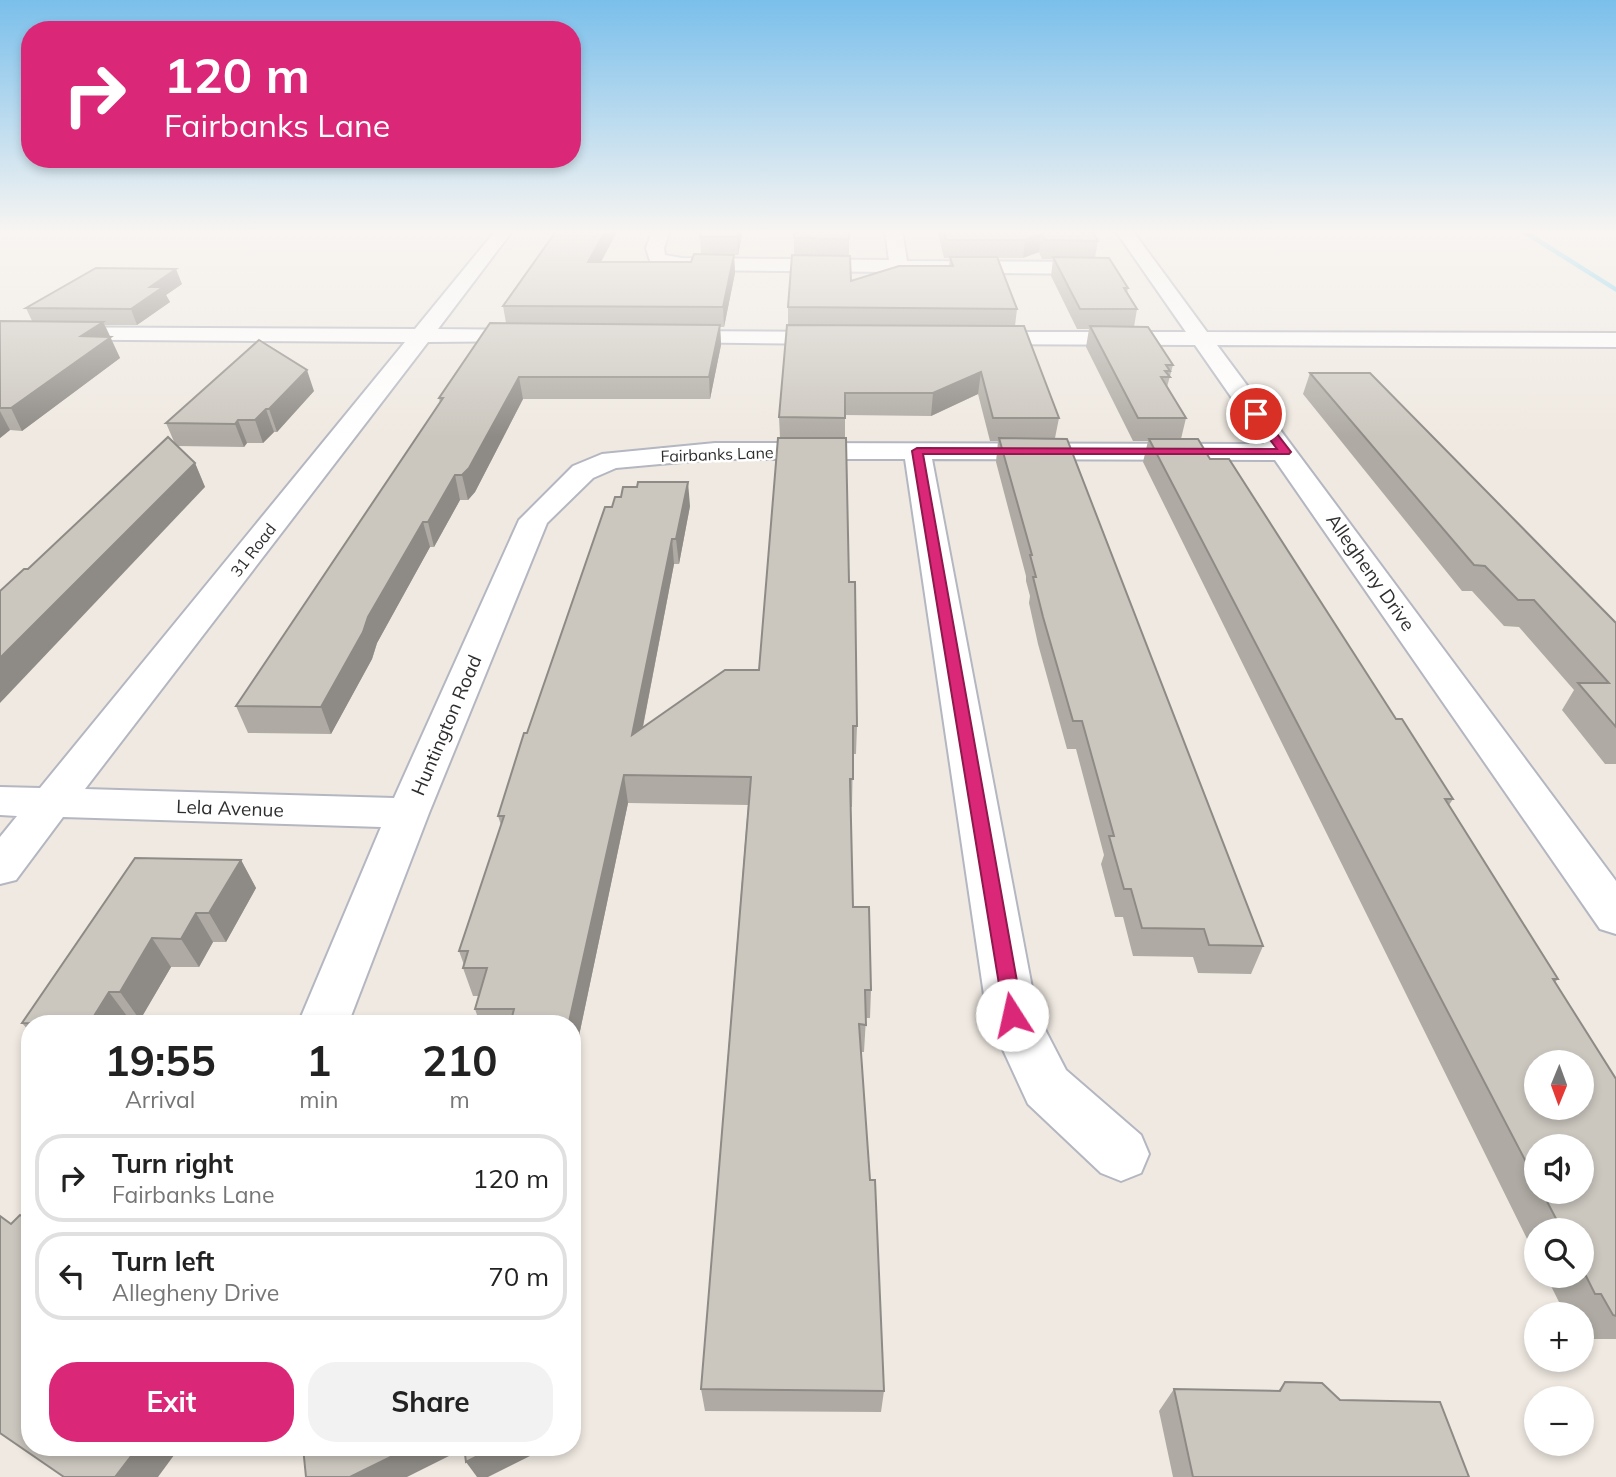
<!DOCTYPE html>
<meta charset="utf-8">
<style>
:root{--surface:#fff;--page:#f2f2f2;--text:#222;--muted:#767676;--line:#e0e0e0;--accent:#db2777}
body{margin:0;font-family:Mulish,sans-serif;background:var(--page);color:var(--text);height:100vh;display:flex;flex-direction:column;font-size:26px;white-space:nowrap}
*{box-sizing:border-box;margin:0}
p{font-size:23px;color:var(--muted)}
.icon{flex:none;width:38px;height:38px;fill:none;stroke:currentColor;stroke-width:2;stroke-linecap:round;stroke-linejoin:round}
.map{position:relative;flex:1;overflow:hidden}
.side{position:absolute;left:21px;top:1015px;width:560px;height:441px;display:flex;flex-direction:column;background:var(--surface);border-radius:28px;box-shadow:0 4px 10px #0003}
.side>*{flex:none}
.top-card{position:absolute;left:21px;top:21px;width:560px;height:147px;border-radius:28px;box-shadow:0 4px 10px #0003;background:#db2777;color:#fff;overflow:hidden}
.needle{width:46px;rotate:181deg}
.buttons{position:absolute;left:1524px;top:1050px;display:grid;gap:14px}
.buttons a{display:grid;place-items:center;width:70px;height:70px;border-radius:50%;background:var(--surface);box-shadow:0 4px 10px #0003;font-size:35px}
.pin{position:absolute;display:grid;place-items:center;width:60px;height:60px;color:#fff;margin:-30px;border:4px solid #fff;border-radius:50%;box-shadow:0 2px 7px #0007}
.me{position:absolute;width:77px;margin:-38px;rotate:350deg;stroke-linejoin:round;filter:drop-shadow(0 0 5px #0008)}
.turn{display:flex;align-items:center;gap:24px;height:147px;padding:0 28px;font-size:32px}
.turn .icon{width:91px;height:91px;stroke-width:2.5}
.turn b{display:block;font-size:49px;line-height:60px}
.eta{display:flex;justify-content:space-evenly;align-items:center;height:119px;text-align:center}
.eta b{font-size:42px;font-weight:700;line-height:49px}
.cta{display:flex;gap:14px;margin-top:auto;padding:14px 28px}
.cta a{flex:1;height:80px;border-radius:28px;background:var(--accent);color:#fff;font-size:28px;font-weight:700;line-height:80px;text-align:center}
.cta a+a{background:var(--page);color:var(--text)}
ul{padding:0;list-style:none}
li{display:flex;align-items:center;gap:21px;height:88px;margin:0 14px 10px;padding:0 14px;border:4px solid var(--line);border-radius:28px}
li div{flex:1}
li b{display:block;font-size:26px}
li em{font-style:normal}
.map>svg:first-child{display:block}
.lines{fill:none;stroke-linecap:round;stroke-linejoin:round}
.stream{fill:#75cff0;fill-rule:evenodd}
.minor-casing{stroke:#b4b7c1;stroke-width:4}
.minor{fill:#fff;fill-rule:evenodd}
.wall{fill:#afaba4;fill-rule:evenodd}
.shaded-wall{fill:#8e8b86}
.building{fill:#cbc7bf;stroke:#8e8b86;stroke-width:2;fill-rule:evenodd}
.route{fill:#db2777;stroke:#8e194d;stroke-width:2}
.labels{text-anchor:middle;dominant-baseline:central;stroke-width:5;stroke-linejoin:round;paint-order:stroke}
.far-street-label{font-size:16px;fill:#2e2e2e;stroke:#fff}
.street-label{font-size:19px;fill:#2e2e2e;stroke:#fff}
</style>
<div class="map">
<svg width="1616" height="1477" viewBox="0 0 1616 1477">
<rect width="100%" height="100%" fill="#efe9e1"/>
<g class="lines">
<!-- stream -->
<path class="stream" d="M1517,230h9l90,57v5z"/>
<!-- minor casing -->
<g class="minor-casing">
<g id="minor">
<path d="M496,230h17l-75,99 94,1 8,1 3,5 -3,5 -112,1 -343,447 309,9 125,-278 54,-54 29,-12 113,-11 549,1 -69,-99 -217,-1 -8,-1 -3,-5 3,-5 8,-1h208l-71,-102h17l75,102 409,1v14l-399,-2 399,536v53l-16,-5 -325,-469 -343,-1 105,555 29,56 75,65 8,19 -8,19 -20,8 -20,-8 -73,-69 -41,-89 -82,-556h-190l-99,9 -23,10 -46,45 -118,290 -81,211h-50l83,-197 -318,-10 -47,63 -16,4v-47l17,-21 -17,-1v-28l40,1 365,-446 -405,-3v-12l415,2z"/>
<path d="M653,230h17l-6,18 1,7 17,3 207,2 -4,-30h17l5,31 196,1 9,6 -9,6 -421,-4 -25,-4 -7,-5 -4,-13z"/>
<path d="M670,331l167,1 8,1 3,5 -3,5 -8,1 -175,-2 -3,-5 3,-5z"/>
</g>
</g>
<!-- minor -->
<use href="#minor" class="minor"/>
</g>
<!-- wall -->
<g class="wall">
<path d="M618,230l-17,32h90l10,-8 -1,-17 2,-7h41l-5,25h-4l1,18 -11,54h-4l1,18 -11,54h-187l-48,93 -7,8h-8l-26,47h-4l-53,96 -5,16 -41,75 -83,-1 -12,-27 204,-303 -1,-5 67,-75 -3,-17z"/>
<path d="M937,230h155l6,11 -3,17 33,30 -1,6 10,15 -3,18 39,38 -6,22 19,31 -5,21 29,20 243,340 -4,6 109,174 -3,3 61,97v260h-33l-1,-25h-17l-19,-38h36v-46h-46v27l-393,-795 5,-21h-15l-47,-94 3,-18h-12l-26,-53 2,-17h-11l-3,-7 -16,6h-25l19,51 -2,17 44,92 -4,20 208,508 -12,28 -53,-1 -5,-16 -60,-1 -10,-39h-8l-14,-53 3,-9 -28,-106h-9l-29,-105 -9,-41 1,-7 -4,-15v-5l-30,-114 2,-21h-8l-12,-47 -47,22 -86,-1v23l4,144 8,144 -1,28h-3l-1,53h-1l2,100 18,83 -1,28h-4l-2,34h-3l23,339 -3,21 -176,-1 -4,-22 47,-584 -120,-2 -52,247h-4v-26h-92l-5,-15 4,-13h-6l-10,-28 1,-3 -5,-14 42,-126 -3,-9 29,-83 163,-227 -11,58h-5l-31,163 116,-57 21,-232 -1,-21 9,-92v-18l6,-52v-17l55,1v17l2,25 98,-15 1,-8h-6zM1536,1146l46,46h-46z"/>
<path d="M182,284l-16,11 4,7 -33,23h-32l15,33 -98,73 -12,-1 -10,8v-117h32l-6,-13z"/>
<path d="M1310,373l306,250v141h-11l-43,-54 12,-20 -55,-63 -15,-1 -32,-35h-10l-159,-197z"/>
<path d="M314,391l-37,41h-3l-11,11h-16l-3,4 -67,-1 18,17 10,24 -177,82 147,-125 -9,-21z"/>
<path d="M241,860l15,28 -30,54h-13l-14,25h-28l-31,53h-10l-3,4h-97v8l-8,-9z"/>
<path d="M1285,1382l55,18 129,77h-296l-14,-66 15,-22 104,2z"/>
</g>
<!-- shaded-wall -->
<g class="shaded-wall">
<path d="M606,230h12l-27,50 -3,-18z"/>
<path d="M739,230h4l-5,25 -1,-18z"/>
<path d="M1041,234l-2,18 -16,6 2,-18z"/>
<path d="M734,255l1,18 -11,54 -1,-20z"/>
<path d="M176,269l6,15 -16,11 4,7 -33,23 -6,-16 19,-22z"/>
<path d="M103,322l17,36 -98,73 -11,-23 70,-72z"/>
<path d="M720,325l1,20 -11,54 -1,-22z"/>
<path d="M307,370l7,21 -37,41 -8,-23z"/>
<path d="M981,372l-3,22 -47,22 2,-23z"/>
<path d="M519,377l4,22 -48,93 -7,8 -6,-25z"/>
<path d="M266,409l8,23 -11,11 -8,-23z"/>
<path d="M0,411l10,19 -10,8z"/>
<path d="M238,420l9,23 -3,4 -9,-23z"/>
<path d="M195,463l10,24 -205,216v-45z"/>
<path d="M455,475l5,25 -26,47 -6,-25z"/>
<path d="M688,482l2,24 -11,58 -3,-25z"/>
<path d="M423,522l7,25 -53,96 -5,16 -41,75 -10,-27 47,-90z"/>
<path d="M672,539l2,25 -38,198 -4,-27z"/>
<path d="M624,775l4,28 -52,247 -4,-13v-13h-3v-2z"/>
<path d="M241,860l15,28 -30,54 -17,-29z"/>
<path d="M196,913l17,29 -14,25 -18,-28z"/>
<path d="M152,938l19,29 -31,53 -20,-28z"/>
<path d="M109,992l21,28 -3,4h-38z"/>
<path d="M138,1447h42l-22,30h-43z"/>
<path d="M411,1447h56l-60,30h-57z"/>
<path d="M495,1447h53l-60,30h-11l-11,-15z"/>
</g>
<!-- building -->
<g class="building">
<path d="M557,230h49l-18,32h103l3,-8 40,1 -11,52 -220,-1z"/>
<path d="M702,230h37l-2,7h-37z"/>
<path d="M794,230h55v9l-55,-1z"/>
<path d="M943,230h149l6,11 -53,-1 -4,-6 -16,6h-79z"/>
<path d="M792,255l58,1 1,25 48,-15h54l-3,-9h47l20,52 -229,-2z"/>
<path d="M1053,257l56,1 19,30h-4l13,21h-57z"/>
<path d="M96,268l80,1 -26,18h13l-32,22 -105,-1z"/>
<path d="M0,321l103,1 -22,14 30,1 -100,71h-11z"/>
<path d="M490,323l230,2 -11,52h-190l-50,91 -7,7h-7l-27,47h-5l-55,95 -5,15 -42,75 -85,-1 207,-308h-4z"/>
<path d="M787,325l237,1 35,92h-66l-12,-46 -48,21h-88v25l-66,-1z"/>
<path d="M1090,326l58,1 25,38h-7l4,6h-5l5,6h-9l25,41h-48z"/>
<path d="M259,340l48,30 -38,39h-3l-11,11h-17l-3,4 -69,-1z"/>
<path d="M1310,373h60l246,250v104l-38,-44h31l-75,-83h-16l-33,-34 -11,-1z"/>
<path d="M168,437l27,26 -195,195v-67l24,-22h4z"/>
<path d="M778,438h68l3,144h6l2,144h-4v53h-3l3,128h16l2,83h-6l1,35 -7,-1 11,156h5l9,211 -183,-2 50,-612 -127,-2 -55,247 -58,-1 3,-12h-39l12,-41h-24l5,-17h-9l45,-135h-6l26,-83h3l78,-226h7l3,-10h6l2,-10h14l1,-5h50l-12,57h-4l-40,196 93,-65h34z"/>
<path d="M999,438l68,1 196,507 -54,-1 -5,-16 -62,-1 -11,-39h-7l-15,-53h5l-32,-115h-9l-30,-104 -10,-40h3l-6,-22h2z"/>
<path d="M1149,439h49l12,20h19l167,260h6l51,80h-8l113,180h-5l63,100v237l-3,-1 -12,-21h-6l-13,-26v-38h-20l-20,-38h40v-46h-46v35zM1536,1062h46v46h-46z"/>
<path d="M135,858l106,2 -32,53h-13l-15,26 -29,-1 -32,54h-11l-20,32 -67,-1z"/>
<path d="M20,1215l10,6v226h108l-23,30h-51l-64,-44v-217l11,8z"/>
<path d="M1285,1382l37,1 18,17 100,2 29,75h-276l-19,-88 106,2z"/>
<path d="M303,1447h108l-61,30h-44z"/>
<path d="M464,1447h31l-29,15z"/>
</g>
<!-- sky -->
<linearGradient id="sky" x2="0" y2="1"><stop stop-color="#7abfeb"/><stop offset="0.53" stop-color="#f8f5f2"/><stop offset="1" stop-color="#f8f5f2" stop-opacity="0"/></linearGradient>
<rect width="1616" height="437" fill="url(#sky)"/>
<!-- route -->
<path class="route" d="M1253,412h7l31,40 -2,2h-366l100,561 -3,6 -8,3 -7,-3 -93,-570 5,-3 360,1 -26,-35z"/>
<g class="labels">
<!-- far-street labels -->
<g class="far-street-label">
<text transform="translate(717 454) rotate(-2)">Fairbanks Lane</text>
<text transform="translate(253 550) rotate(-52)">31 Road</text>
</g>
<!-- street labels -->
<g class="street-label">
<text transform="translate(1371 572) rotate(55)">Allegheny Drive</text>
<text transform="translate(446 725) rotate(-67)">Huntington Road</text>
<text transform="translate(230 808) rotate(2)">Lela Avenue</text>
</g>
</g>
</svg>
<div class="buttons">
<a><svg class="needle" viewBox="-14 -14 28 28"><path d="M0-13l5 13h-10z" fill="#e53935"/><path d="M0 13l5-13h-10z" fill="#767676"/></svg></a>
<a><svg class="icon" aria-label="sound" viewBox="0 0 24 24"><path d="M4 9h4l5-4v14l-5-4H4zM17 9q2 3 0 6"/></svg></a>
<a><svg class="icon" aria-label="search" viewBox="0 0 24 24"><circle cx="10" cy="10" r="6"/><path d="M15 15l6 6"/></svg></a>
<a>+</a>
<a>−</a>
</div>
<div class="pin" style="left:1256px;top:414px;background:#d93025"><svg class="icon" aria-label="arrive" viewBox="0 0 24 24"><path d="M6 21V4h12l-3 4 3 4H6"/></svg></div>
<svg class="me" style="left:1012px;top:1015px" viewBox="-20 -20 40 40"><circle r="19" fill="#fff"/><path d="M0-13L10 11 0 6-10 11z" fill="#db2777"/></svg>
<div class="top-card">
<div class="turn"><svg class="icon" aria-label="right" viewBox="0 0 24 24"><path d="M7 20v-9h11M14 6l5 5-5 5"/></svg><div><b>120 m</b>Fairbanks Lane</div></div>
</div>
<section class="side">
<div class="eta">
<div><b>19:55</b><p>Arrival</p></div>
<div><b>1</b><p>min</p></div>
<div><b>210</b><p>m</p></div>
</div>
<ul>
<li><svg class="icon" aria-label="right" viewBox="0 0 24 24"><path d="M7 20v-9h11M14 6l5 5-5 5"/></svg><div><b>Turn right</b><p>Fairbanks Lane</p></div><em>120 m</em></li>
<li><svg class="icon" aria-label="left" viewBox="0 0 24 24"><path d="M17 20v-9H6M10 6l-5 5 5 5"/></svg><div><b>Turn left</b><p>Allegheny Drive</p></div><em>70 m</em></li>
</ul>
<div class="cta"><a>Exit</a><a>Share</a></div>
</section>
</div>
